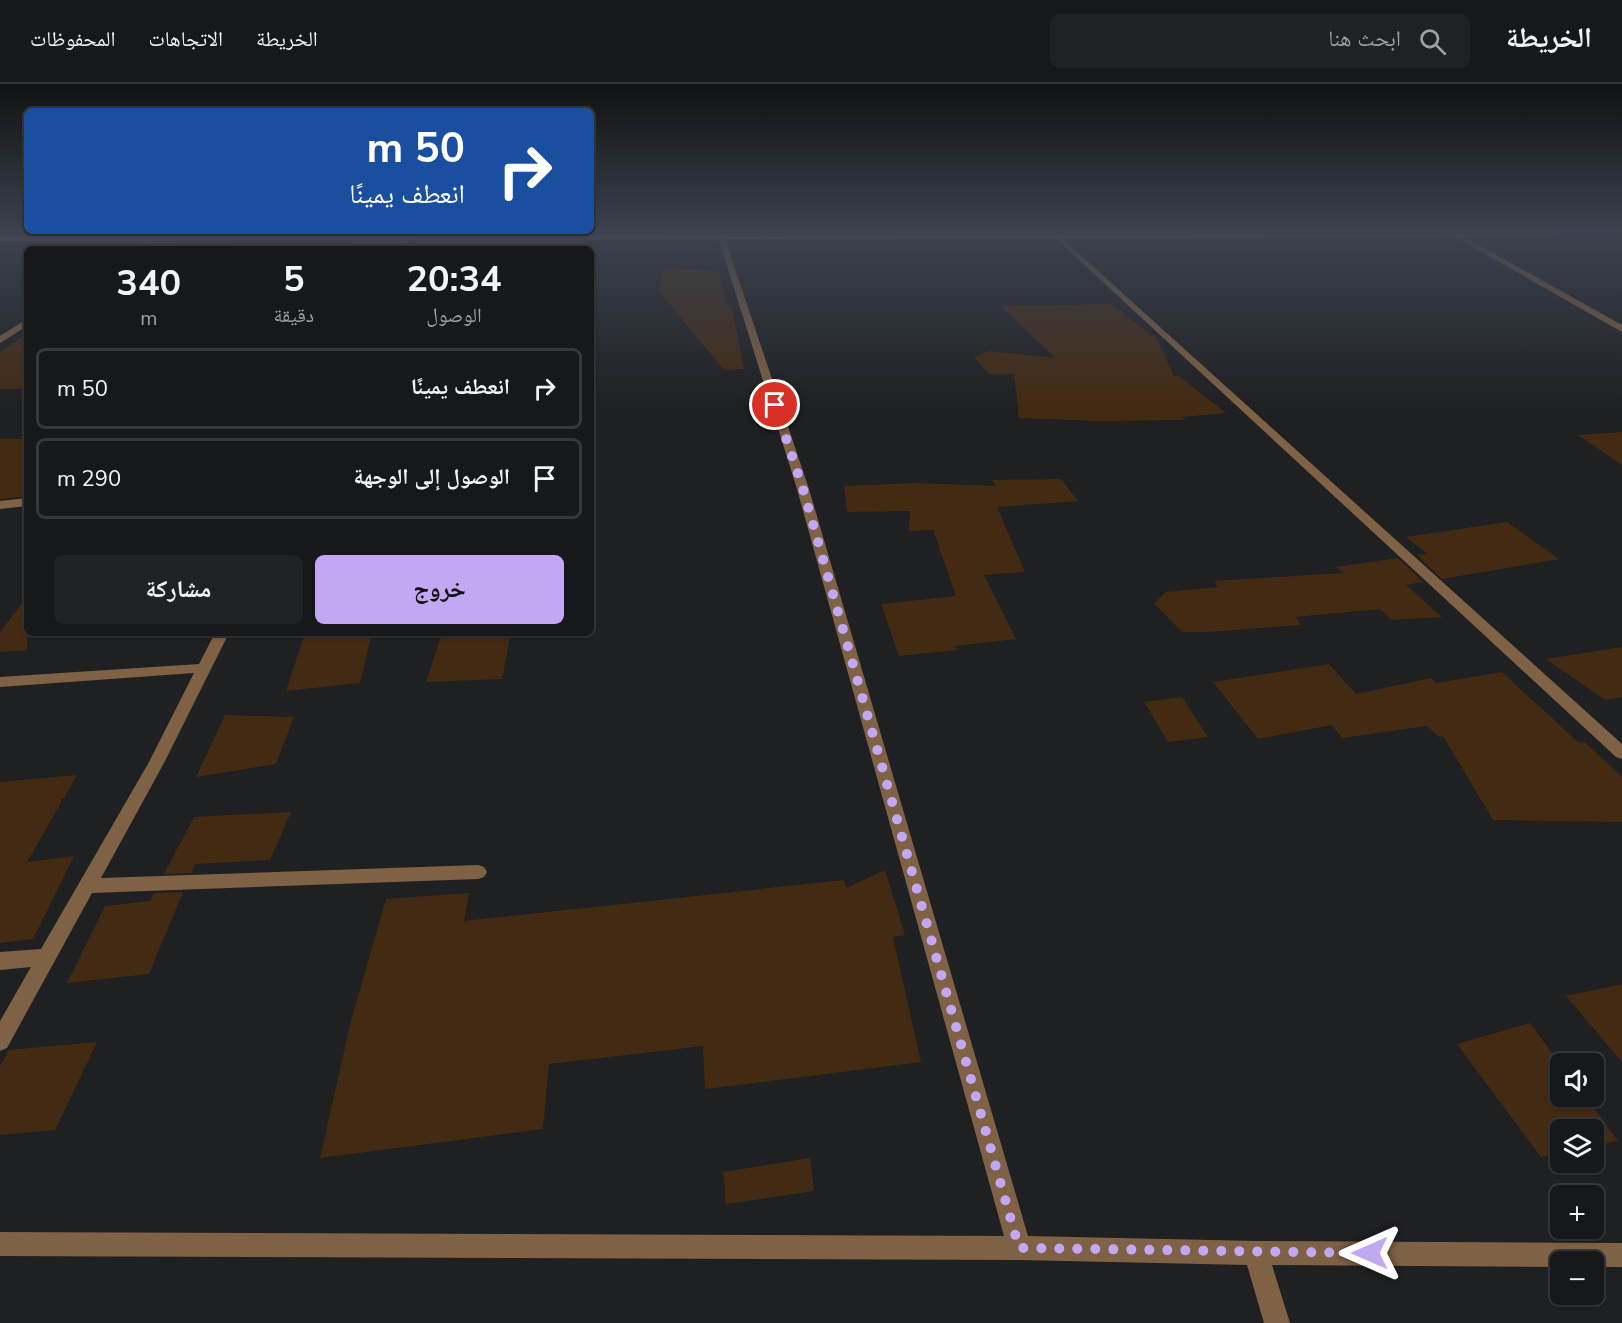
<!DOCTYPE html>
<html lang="ar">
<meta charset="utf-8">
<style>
:root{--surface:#17181a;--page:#202123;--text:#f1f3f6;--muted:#9ea0a2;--line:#363739;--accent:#c2a8f2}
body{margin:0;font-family:"Nunito Sans","Noto Naskh Arabic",sans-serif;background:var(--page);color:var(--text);direction:rtl;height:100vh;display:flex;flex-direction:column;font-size:22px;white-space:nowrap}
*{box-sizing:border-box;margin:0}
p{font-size:20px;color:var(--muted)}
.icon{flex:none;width:33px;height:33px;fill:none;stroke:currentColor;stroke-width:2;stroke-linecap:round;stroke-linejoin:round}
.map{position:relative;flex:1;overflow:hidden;direction:ltr}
.sheet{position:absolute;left:24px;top:162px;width:570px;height:390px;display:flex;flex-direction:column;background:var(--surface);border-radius:9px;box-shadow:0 2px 4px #0004,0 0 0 2px var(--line);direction:rtl}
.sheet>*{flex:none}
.guide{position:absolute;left:24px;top:24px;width:570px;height:126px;border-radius:9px;box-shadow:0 2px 4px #0004,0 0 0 2px var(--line);direction:rtl;background:#1a4fa0;color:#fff;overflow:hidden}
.controls{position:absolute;left:1550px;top:969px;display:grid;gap:12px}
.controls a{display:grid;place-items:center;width:54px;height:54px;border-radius:9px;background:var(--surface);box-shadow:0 2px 4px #0004,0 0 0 2px var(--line);font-size:30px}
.pin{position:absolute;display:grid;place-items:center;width:51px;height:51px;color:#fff;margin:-26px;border:3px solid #fff;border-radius:50%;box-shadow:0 2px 6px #0007}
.me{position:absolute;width:66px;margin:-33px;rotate:270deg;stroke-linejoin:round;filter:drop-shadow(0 0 4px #0008)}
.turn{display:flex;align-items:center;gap:21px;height:126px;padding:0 30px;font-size:27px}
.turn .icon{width:78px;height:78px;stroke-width:2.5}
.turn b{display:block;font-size:42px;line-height:51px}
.eta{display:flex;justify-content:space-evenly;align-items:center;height:102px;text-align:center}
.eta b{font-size:36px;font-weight:700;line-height:42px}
.cta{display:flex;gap:12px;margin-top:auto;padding:12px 30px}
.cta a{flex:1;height:69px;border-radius:9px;background:var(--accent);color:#111;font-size:24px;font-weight:700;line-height:69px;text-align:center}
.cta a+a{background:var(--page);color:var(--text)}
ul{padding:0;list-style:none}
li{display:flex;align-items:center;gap:18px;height:81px;margin:0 12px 9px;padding:0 18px;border:3px solid var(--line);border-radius:9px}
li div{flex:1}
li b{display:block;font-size:22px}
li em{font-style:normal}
header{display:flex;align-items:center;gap:36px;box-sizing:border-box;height:84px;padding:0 30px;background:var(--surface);border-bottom:2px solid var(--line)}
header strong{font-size:28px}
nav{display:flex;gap:33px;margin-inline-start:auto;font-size:21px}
.search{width:420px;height:54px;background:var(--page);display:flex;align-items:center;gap:15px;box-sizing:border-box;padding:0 21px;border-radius:9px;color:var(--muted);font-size:22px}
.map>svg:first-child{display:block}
.building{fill:#432a13}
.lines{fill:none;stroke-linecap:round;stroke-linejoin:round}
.minor{fill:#7f6145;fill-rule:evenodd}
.highway{fill:#fdc086;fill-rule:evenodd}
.route{stroke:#c2a8f2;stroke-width:10;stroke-dasharray:0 18}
</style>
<header>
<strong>الخريطة</strong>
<div class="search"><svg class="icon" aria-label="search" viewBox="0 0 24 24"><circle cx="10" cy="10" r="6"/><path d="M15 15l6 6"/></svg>ابحث هنا</div>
<nav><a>الخريطة</a><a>الاتجاهات</a><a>المحفوظات</a></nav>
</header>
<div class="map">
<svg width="1622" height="1239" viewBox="0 0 1622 1239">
<rect width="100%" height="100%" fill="#1f2022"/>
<!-- building -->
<g class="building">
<path d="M663,184l55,3 11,37h3l12,61 -20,1 -65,-79z"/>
<path d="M1112,220l40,32 3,-1 19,41h5l47,37 -44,4 3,3 -87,1 -79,-3 -5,-44h-25l-15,-17 15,-6 66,7 -54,-52z"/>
<path d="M27,249v56h-27v-37z"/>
<path d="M1622,348v33l-44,-30z"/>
<path d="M0,355h27v57l-27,3z"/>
<path d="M1061,395l17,22 -81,6 28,65 -41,3 32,64 -61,7 2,4 -58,6 -18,-52 75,-8 -23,-66 -24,1 1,-20 -63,1 -3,-26 73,-3 79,3 -4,-6z"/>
<path d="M1507,438l52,37 -117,20 -25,-24 10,-1 -21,-17z"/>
<path d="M1398,474l25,24 -17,3 36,32 -50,3 -12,-11 -85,8 6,8 -94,7h-25l-28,-29 12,-11 52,-5 -4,-6 129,-8 -7,-6z"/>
<path d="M27,513v53l-27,2v-20z"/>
<path d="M305,549h67l-12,50 -74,8z"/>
<path d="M442,549h69l-9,46 -76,3z"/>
<path d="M1622,563v50l-17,3 -59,-41z"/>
<path d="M1329,580l27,30 75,-16 5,5 66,-11 77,71 6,-1 37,35v45l-129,-2 -50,-84 -4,1 -12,-11 -85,12 -10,-13 -74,14 -45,-57z"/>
<path d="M1182,613l26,40 -40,5 -24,-40z"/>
<path d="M225,631l69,2 -18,47 -80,13z"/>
<path d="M77,691l-13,23 -3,1v4l-34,59 47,-6 -41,83 -33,4v-161z"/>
<path d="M291,728l-21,48 -75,4 -3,9 -28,1 30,-57z"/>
<path d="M885,786l20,65 -12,2 28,125 -216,27 -2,-43 -154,18 -6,65 -223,29 31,-137 35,-122 83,-6 -5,28 380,-41 2,8z"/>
<path d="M183,808l-34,82 -82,9 38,-77 45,-5 4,-8z"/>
<path d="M1622,900v78l-56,-66z"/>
<path d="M1530,939l30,41v32h25l33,45 -25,5v-16h-33v23l-19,4 -84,-113z"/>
<path d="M97,958l-42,88 -55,5v-69l9,-16z"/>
<path d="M810,1074l4,33 -88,13 -3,-32z"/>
</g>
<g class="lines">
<!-- minor -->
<g class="minor">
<path d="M717,150l7,2 85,253 219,747 228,5 366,2v24h-29v-5h-33v5l-288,-2 18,58h-26l-17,-58 -228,-5 -1019,-4v-24l1004,4 -207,-747z"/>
<path d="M1051,150h6l565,510v15l-6,-2z"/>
<path d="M1450,150h9l163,91v7z"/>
<path d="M152,152l7,2 -16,11h-9z"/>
<path d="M405,152l7,2 -12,11h-8z"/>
<path d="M27,235v7l-27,17v-7z"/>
<path d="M27,414v8l-27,3v-8z"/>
<path d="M215,549h14l-65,130 -63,115 377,-13 6,2 3,5 -3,5 -6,2 -386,14 -85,155 -7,3v-30l31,-54 -31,3v-18l41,-3 108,-187 45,-89 -194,14v-10l199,-13z"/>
</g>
<!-- highway -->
<path class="highway" d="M567,150h990l-4,3 -1553,4v-6z"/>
</g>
<!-- sky -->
<linearGradient id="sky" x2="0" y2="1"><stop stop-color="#111213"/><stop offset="0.46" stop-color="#3c424f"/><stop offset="1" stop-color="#3c424f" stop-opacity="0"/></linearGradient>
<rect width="1622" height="323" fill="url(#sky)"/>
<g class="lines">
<!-- route -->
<path class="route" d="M775,321l28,84 216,759 351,5"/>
</g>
</svg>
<div class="controls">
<a><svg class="icon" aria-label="sound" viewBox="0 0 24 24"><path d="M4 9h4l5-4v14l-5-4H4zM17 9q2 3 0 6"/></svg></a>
<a><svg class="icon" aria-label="layers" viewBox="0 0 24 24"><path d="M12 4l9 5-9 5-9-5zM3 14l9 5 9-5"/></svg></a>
<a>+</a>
<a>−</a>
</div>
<div class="pin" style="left:775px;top:321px;background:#d93025"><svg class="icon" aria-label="arrive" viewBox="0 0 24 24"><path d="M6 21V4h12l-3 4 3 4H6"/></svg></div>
<svg class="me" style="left:1370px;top:1169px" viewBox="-20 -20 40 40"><path d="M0-17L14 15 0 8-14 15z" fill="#c2a8f2" stroke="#fff" stroke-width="4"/></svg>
<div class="guide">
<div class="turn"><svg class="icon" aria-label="right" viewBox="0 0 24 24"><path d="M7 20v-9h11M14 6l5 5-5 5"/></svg><div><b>50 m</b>انعطف يمينًا</div></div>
</div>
<section class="sheet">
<div class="eta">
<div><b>20:34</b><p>الوصول</p></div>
<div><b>5</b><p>دقيقة</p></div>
<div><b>340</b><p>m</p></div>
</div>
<ul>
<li><svg class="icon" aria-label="right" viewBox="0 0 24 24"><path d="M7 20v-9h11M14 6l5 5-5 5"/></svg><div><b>انعطف يمينًا</b></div><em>50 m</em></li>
<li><svg class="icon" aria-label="arrive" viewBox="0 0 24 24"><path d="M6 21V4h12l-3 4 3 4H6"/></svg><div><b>الوصول إلى الوجهة</b></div><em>290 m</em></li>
</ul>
<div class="cta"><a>خروج</a><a>مشاركة</a></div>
</section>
</div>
